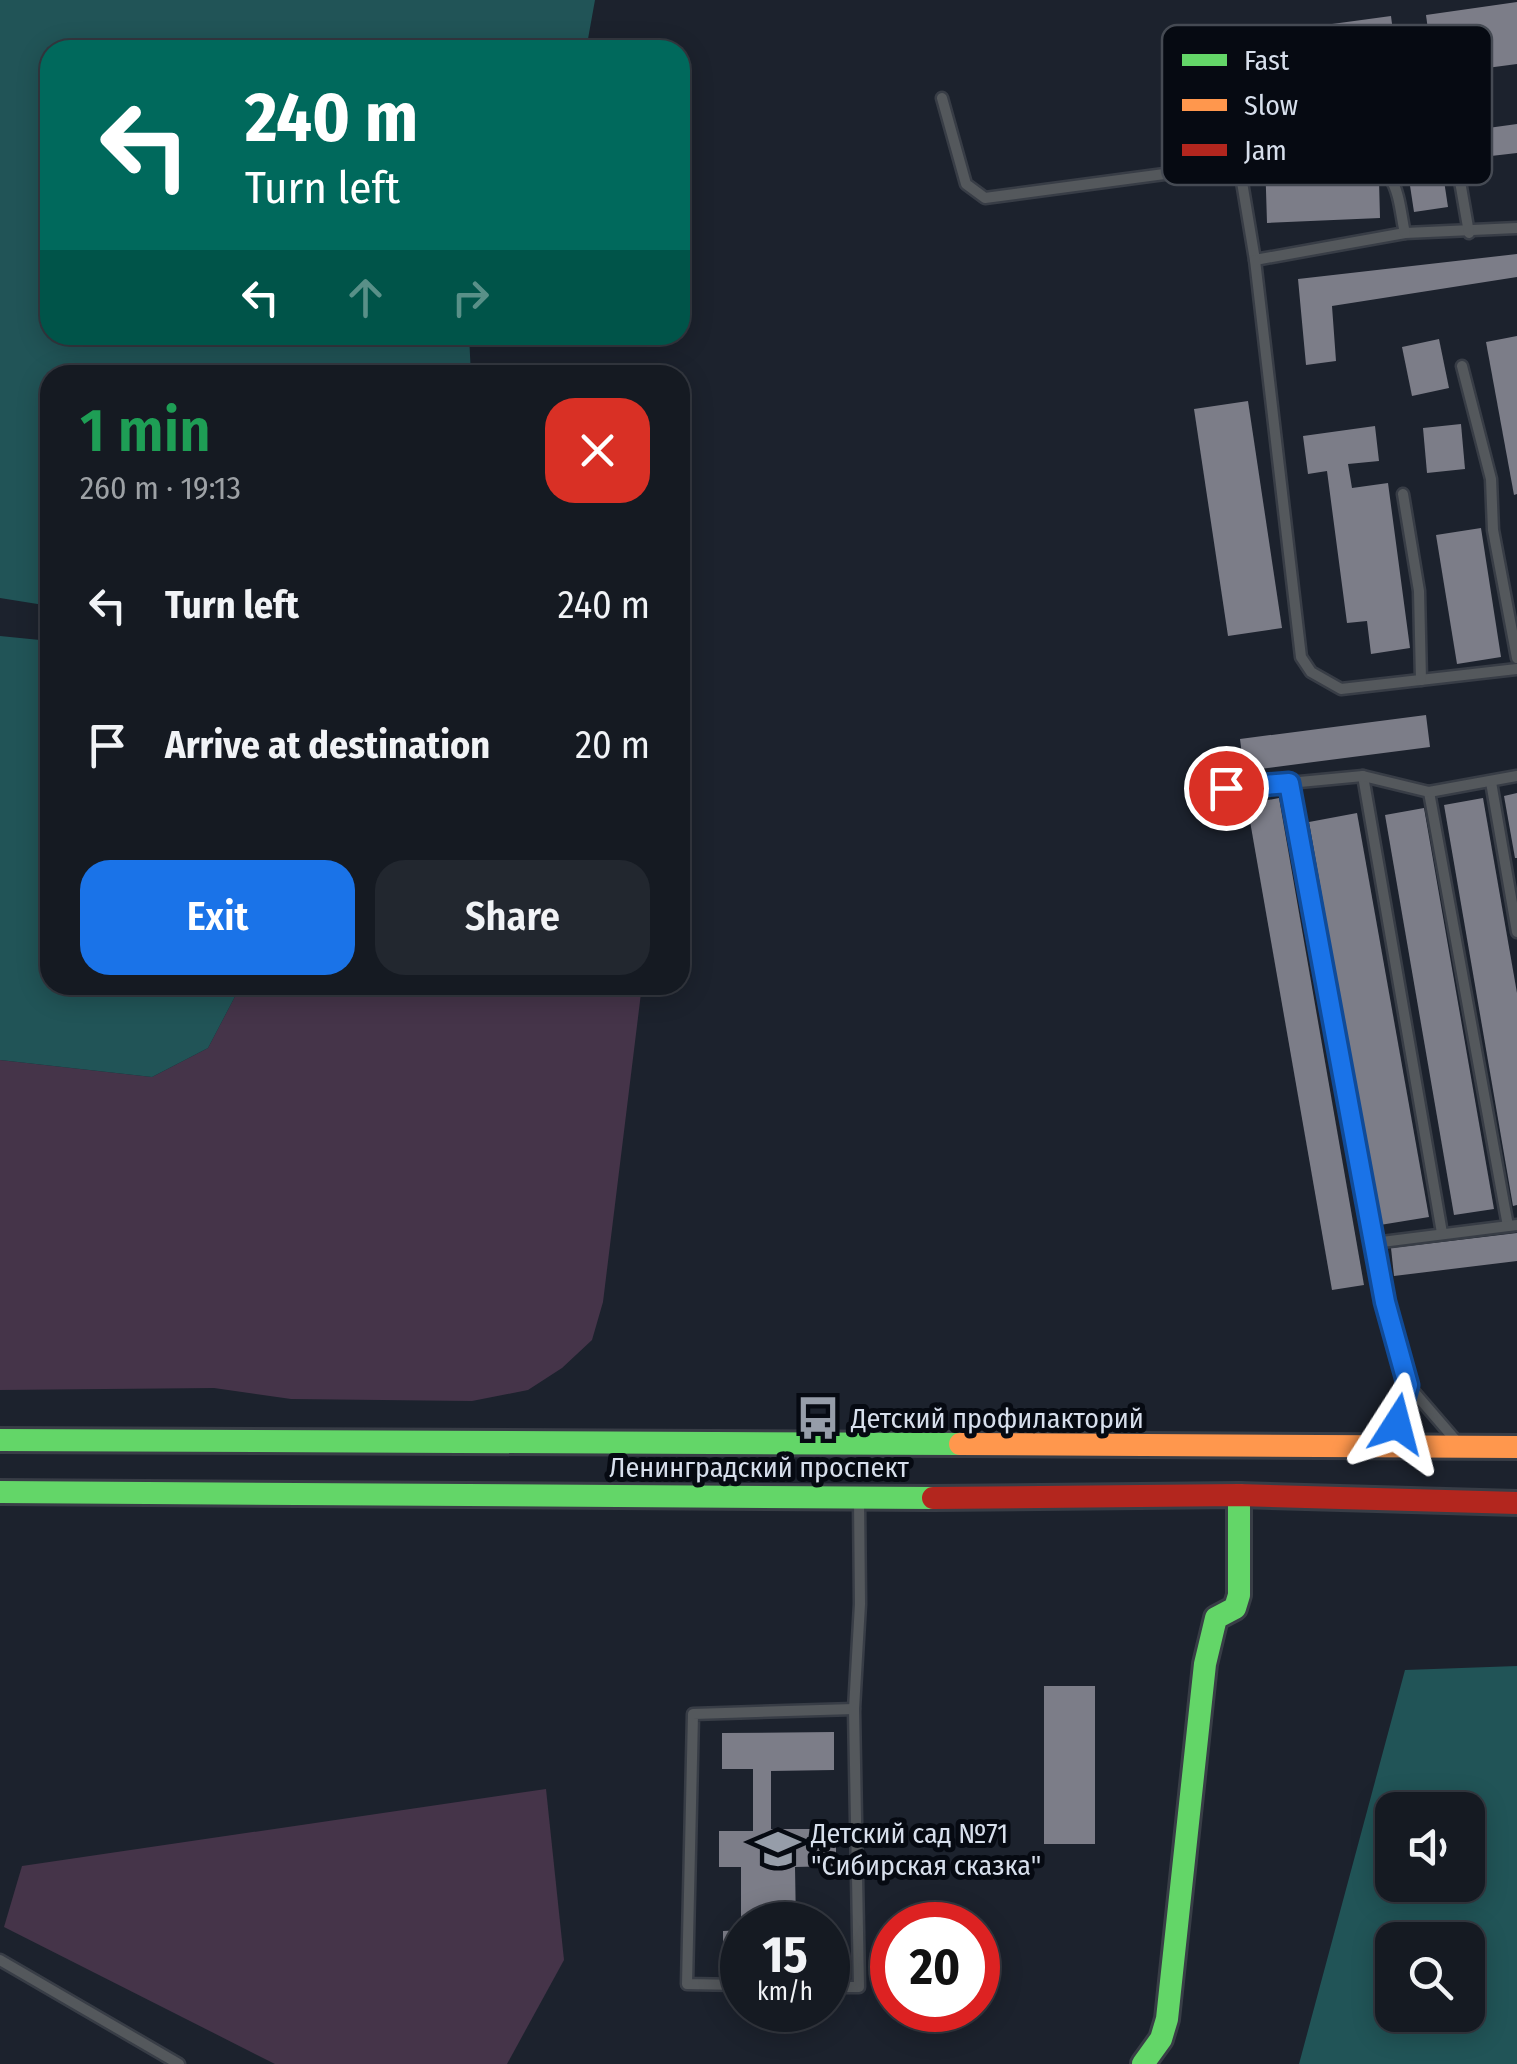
<!DOCTYPE html>
<meta charset="utf-8">
<style>
:root{--surface:#151a22;--page:#22272f;--text:#f1f3f6;--muted:#9da1a5;--line:#343840;--accent:#1a73e8}
body{margin:0;font-family:"Fira Sans Condensed",sans-serif;background:var(--page);color:var(--text);height:100vh;display:flex;flex-direction:column;font-size:38px;white-space:nowrap}
*{box-sizing:border-box;margin:0}
p{font-size:32px;color:var(--muted)}
.icon{flex:none;width:55px;height:55px;fill:none;stroke:currentColor;stroke-width:2;stroke-linecap:round;stroke-linejoin:round}
.map{position:relative;flex:1;overflow:hidden}
.side{position:absolute;left:40px;top:365px;width:650px;height:630px;display:flex;flex-direction:column;background:var(--surface);border-radius:30px;box-shadow:0 5px 25px #0003,0 0 0 2px var(--line)}
.side>*{flex:none}
.top-card{position:absolute;left:40px;top:40px;width:650px;height:305px;border-radius:30px;box-shadow:0 5px 25px #0003,0 0 0 2px var(--line);background:#00695c;color:#fff;overflow:hidden}
.fabs{position:absolute;left:1375px;top:1792px;display:grid;gap:20px}
.fabs a{display:grid;place-items:center;width:110px;height:110px;border-radius:20px;background:var(--surface);box-shadow:0 5px 25px #0003,0 0 0 2px var(--line);font-size:50px}
.speed{position:absolute;left:720px;top:1902px;display:flex;gap:20px;font-size:50px;font-weight:700;text-align:center}
.speed>*{display:grid;place-content:center;width:130px;height:130px;border-radius:50%;background:var(--surface);box-shadow:0 5px 25px #0003,0 0 0 2px var(--line);line-height:1}
.speed small{font-size:25px;font-weight:400}
.speed .limit{border:15px solid #d22;background:#fff;color:#111}
.pin{position:absolute;display:grid;place-items:center;width:85px;height:85px;color:#fff;margin:-42px;border:5px solid #fff;border-radius:50%;box-shadow:0 2px 10px #0007}
.me{position:absolute;width:110px;margin:-55px;rotate:9deg;stroke-linejoin:round;filter:drop-shadow(0 0 8px #0008)}
.turn{display:flex;align-items:center;gap:35px;height:210px;padding:0 40px;font-size:45px}
.turn .icon{width:130px;height:130px;stroke-width:2.5}
.turn b{display:block;font-size:70px;line-height:85px}
.lanes{display:flex;align-items:center;height:95px;padding:0 40px;background:#0003;justify-content:center;gap:50px;direction:ltr}
.lanes .off{opacity:.35}
.round{display:grid;place-items:center;flex:none;width:105px;height:105px;border-radius:30px;background:var(--page)}
.overview{display:flex;align-items:center;justify-content:space-between;height:170px;padding:0 40px}
h1{font-size:60px;font-weight:600;line-height:75px;color:#1e9e55}
.cta{display:flex;gap:20px;margin-top:auto;padding:20px 40px}
.cta a{flex:1;height:115px;border-radius:30px;background:var(--accent);color:#fff;font-size:40px;font-weight:600;line-height:115px;text-align:center}
.cta a+a{background:var(--page);color:var(--text)}
ul{padding:0;list-style:none}
li{display:flex;align-items:center;gap:30px;height:140px;padding:0 40px}
li div{flex:1}
li b{display:block;font-size:38px}
li em{font-style:normal}
.map>svg:first-child{display:block}
.green{fill:#453449}
.water{fill:#215457;fill-rule:evenodd}
.building{fill:#7c7d88}
.lines{fill:none;stroke-linecap:round;stroke-linejoin:round}
.lane-casing{stroke:#383d46;stroke-width:15}
.fast-casing{stroke:#383d46;stroke-width:28}
.slow-casing{stroke:#383d46;stroke-width:28}
.jam-casing{stroke:#383d46;stroke-width:28}
.lane{stroke:#54585c;stroke-width:10}
.fast{stroke:#63d668;stroke-width:22}
.slow{stroke:#ff974d;stroke-width:22}
.jam{stroke:#b3261e;stroke-width:22}
.route-casing{stroke:#114b97;stroke-width:25}
.route{stroke:#1a73e8;stroke-width:18}
.labels{text-anchor:middle;dominant-baseline:central;stroke-width:10;stroke-linejoin:round;paint-order:stroke}
.poi-label{font-size:28px;fill:#d7dfec;stroke:#060a12;text-anchor:start}
.street-label{font-size:28px;fill:#d7dfec;stroke:#060a12}
.key{fill:#060a12;stroke:#454a53;stroke-width:2.5}
.key-label{font-size:28px;fill:#d7dfec}
</style>
<div class="map">
<svg width="1517" height="2064" viewBox="0 0 1517 2064">
<rect width="100%" height="100%" fill="#1c222d"/>
<!-- green -->
<g class="green">
<path d="M241,985h401l-39,317 -11,38 -30,28 -34,22 -56,11 -181,-2 -77,-11 -214,2v-330l152,17 56,-29z"/>
<path d="M546,1789l18,171 -57,104h-232l-271,-137 18,-61z"/>
</g>
<!-- water -->
<g class="water">
<path d="M0,0h595l-9,50h-536v285h419l2,40h-421v231l-50,-8z"/>
<path d="M0,636l50,5v344h191l-33,63 -56,29 -152,-17z"/>
<path d="M1517,1666v398h-218l106,-394zM1392,1810h76v75h-76zM1392,1940h76v75h-76z"/>
</g>
<!-- building -->
<g class="building">
<path d="M1517,2v62l-83,11 -8,-60z"/>
<path d="M1391,16l7,54 -119,16 -6,-54z"/>
<path d="M1430,88l18,119 -34,5 -18,-119z"/>
<path d="M1517,124v29l-26,3 -3,-28z"/>
<path d="M1285,157l1,27 93,-4 1,38 -113,5 -2,-65z"/>
<path d="M1517,254v23l-185,29 4,55 -30,4 -8,-86z"/>
<path d="M1517,336v158l-3,1 -28,-153z"/>
<path d="M1439,339l10,49 -37,8 -10,-49z"/>
<path d="M1248,401l34,227 -54,8 -34,-227z"/>
<path d="M1461,424l4,45 -38,4 -4,-45z"/>
<path d="M1375,426l4,35 -31,3 4,24 36,-5 22,165 -39,6 -4,-33 -20,2 -20,-152 -19,3 -5,-38z"/>
<path d="M1481,528l20,129 -44,7 -21,-129z"/>
<path d="M1426,715l4,32 -186,24 -4,-32z"/>
<path d="M1517,793v65h-2l-11,-62z"/>
<path d="M1279,798l85,487 -32,5 -85,-486z"/>
<path d="M1483,798l34,195v212l-4,1 -69,-401z"/>
<path d="M1424,808l70,401 -40,6 -69,-400z"/>
<path d="M1357,813l72,404 -49,8 -71,-403z"/>
<path d="M1517,1233v28l-123,15 -3,-28z"/>
<rect x="1044" y="1686" width="51" height="158"/>
<path d="M834,1732v38l-63,1v58h65v37l-41,1 1,58h-55v-58h-22v-36h34v-62h-31v-36z"/>
<path d="M742,1930v38h-19v-37z"/>
<rect x="828" y="1931" width="7" height="36"/>
</g>
<g class="lines">
<!-- lane casing -->
<g class="lane-casing">
<g id="lane">
<path d="M1176,94l20,76"/>
<path d="M942,98l24,86 19,14 254,-34 16,96 150,-27 112,-5"/>
<path d="M1449,118l20,115"/>
<path d="M1285,146c31,11 85,2 105,32 10,14 11,39 15,55"/>
<path d="M1255,260l46,397 10,15 30,17 176,-20"/>
<path d="M1462,366l29,113 2,51 24,128"/>
<path d="M1403,494l16,97 2,89"/>
<path d="M1363,776l79,457"/>
<path d="M1491,782l26,150"/>
<path d="M1226,788l63,-5"/>
<path d="M1429,792l79,434"/>
<path d="M1374,1243l-85,-460 74,-7 66,16 88,-16"/>
<path d="M1372,1439l25,-16 11,-38"/>
<path d="M1458,1443l-50,-58 -34,-142 143,-18"/>
<path d="M0,1960l179,104"/>
<path d="M742,1985l-55,-1 6,-270 161,-5"/>
<path d="M828,1987h31l-5,-278 6,-105 -1,-105"/>
</g>
</g>
<!-- fast casing -->
<g class="fast-casing">
<g id="fast">
<path d="M0,1440l960,4"/>
<path d="M0,1492l933,6"/>
<path d="M1143,2064l18,-25 6,-20 38,-355 11,-46 19,-10 4,-13v-100"/>
</g>
</g>
<!-- slow casing -->
<g class="slow-casing">
<path id="slow" d="M960,1444l557,3"/>
</g>
<!-- jam casing -->
<g class="jam-casing">
<path id="jam" d="M933,1498l306,-3 278,8"/>
</g>
<!-- lane -->
<use href="#lane" class="lane"/>
<!-- fast -->
<use href="#fast" class="fast"/>
<!-- slow -->
<use href="#slow" class="slow"/>
<!-- jam -->
<use href="#jam" class="jam"/>
</g>
<g class="lines">
<!-- route casing -->
<g class="route-casing">
<path id="route" d="M1226,788l63,-5 96,519 23,83 -11,39"/>
</g>
<!-- route -->
<use href="#route" class="route"/>
</g>
<!-- icons -->
<defs>
<g id="bus-bare" transform="scale(3.45)"><path d="M-5-6H5V4H4V6H2V4H-2V6H-4V4H-5ZM-3.5-4V0h7V-4ZM-3.5 1.2v1.5H-2V1.2ZM2 1.2v1.5H3.5V1.2Z" fill="#969da9" stroke="#060a12" stroke-width="2.5" paint-order="stroke"/></g>
<g id="school-bare" transform="scale(3.45)"><path d="M0-5L7-2L0 1L-7-2ZM-4 1L0 2.5L4 1V4Q0 6-4 4Z" fill="#969da9" stroke="#060a12" stroke-width="2.5" paint-order="stroke"/></g>
</defs>
<g fill-rule="evenodd">
<use href="#bus-bare" x="818" y="1418"/>
<use href="#school-bare" x="778" y="1849"/>
</g>
<g class="labels">
<!-- poi labels -->
<g class="poi-label">
<text x="851" y="1418">Детский профилакторий</text>
<text x="811" y="1833">Детский сад №71<tspan x="811" dy="32">"Сибирская сказка"</tspan></text>
</g>
<!-- street labels -->
<g class="street-label">
<text x="759" y="1467">Ленинградский проспект</text>
</g>
</g>
<!-- legend -->
<rect x="1162" y="25" width="330" height="160" rx="15" class="key"/>
<rect x="1182" y="54" width="45" height="12" fill="#63d668"/>
<rect x="1182" y="99" width="45" height="12" fill="#ff974d"/>
<rect x="1182" y="144" width="45" height="12" fill="#b3261e"/>
<g class="key-label">
<text x="1244" y="70">Fast</text>
<text x="1244" y="115">Slow</text>
<text x="1244" y="160">Jam</text>
</g>
</svg>
<div class="fabs">
<a><svg class="icon" aria-label="sound" viewBox="0 0 24 24"><path d="M4 9h4l5-4v14l-5-4H4zM17 9q2 3 0 6"/></svg></a>
<a><svg class="icon" aria-label="search" viewBox="0 0 24 24"><circle cx="10" cy="10" r="6"/><path d="M15 15l6 6"/></svg></a>
</div>
<div class="speed"><div>15<small>km/h</small></div><div class="limit">20</div></div>
<div class="pin" style="left:1226px;top:788px;background:#d93025"><svg class="icon" aria-label="arrive" viewBox="0 0 24 24"><path d="M6 21V4h12l-3 4 3 4H6"/></svg></div>
<svg class="me" style="left:1397px;top:1424px" viewBox="-20 -20 40 40"><path d="M0-17L14 15 0 8-14 15z" fill="#1a73e8" stroke="#fff" stroke-width="4"/></svg>
<div class="top-card">
<div class="turn"><svg class="icon" aria-label="left" viewBox="0 0 24 24"><path d="M17 20v-9H6M10 6l-5 5 5 5"/></svg><div><b>240 m</b>Turn left</div></div>
<div class="lanes"><svg class="icon" aria-label="left" viewBox="0 0 24 24"><path d="M17 20v-9H6M10 6l-5 5 5 5"/></svg><svg class="icon off" aria-label="ahead" viewBox="0 0 24 24"><path d="M12 20V5M6 11l6-6 6 6"/></svg><svg class="icon off" aria-label="right" viewBox="0 0 24 24"><path d="M7 20v-9h11M14 6l5 5-5 5"/></svg></div>
</div>
<section class="side">
<div class="overview"><div><h1>1 min</h1><p>260 m · 19:13</p></div><a class="round" style="background:#d93025;color:#fff"><svg class="icon" aria-label="close" viewBox="0 0 24 24"><path d="M6 6l12 12M18 6L6 18"/></svg></a></div>
<ul>
<li><svg class="icon" aria-label="left" viewBox="0 0 24 24"><path d="M17 20v-9H6M10 6l-5 5 5 5"/></svg><div><b>Turn left</b></div><em>240 m</em></li>
<li><svg class="icon" aria-label="arrive" viewBox="0 0 24 24"><path d="M6 21V4h12l-3 4 3 4H6"/></svg><div><b>Arrive at destination</b></div><em>20 m</em></li>
</ul>
<div class="cta"><a>Exit</a><a>Share</a></div>
</section>
</div>
